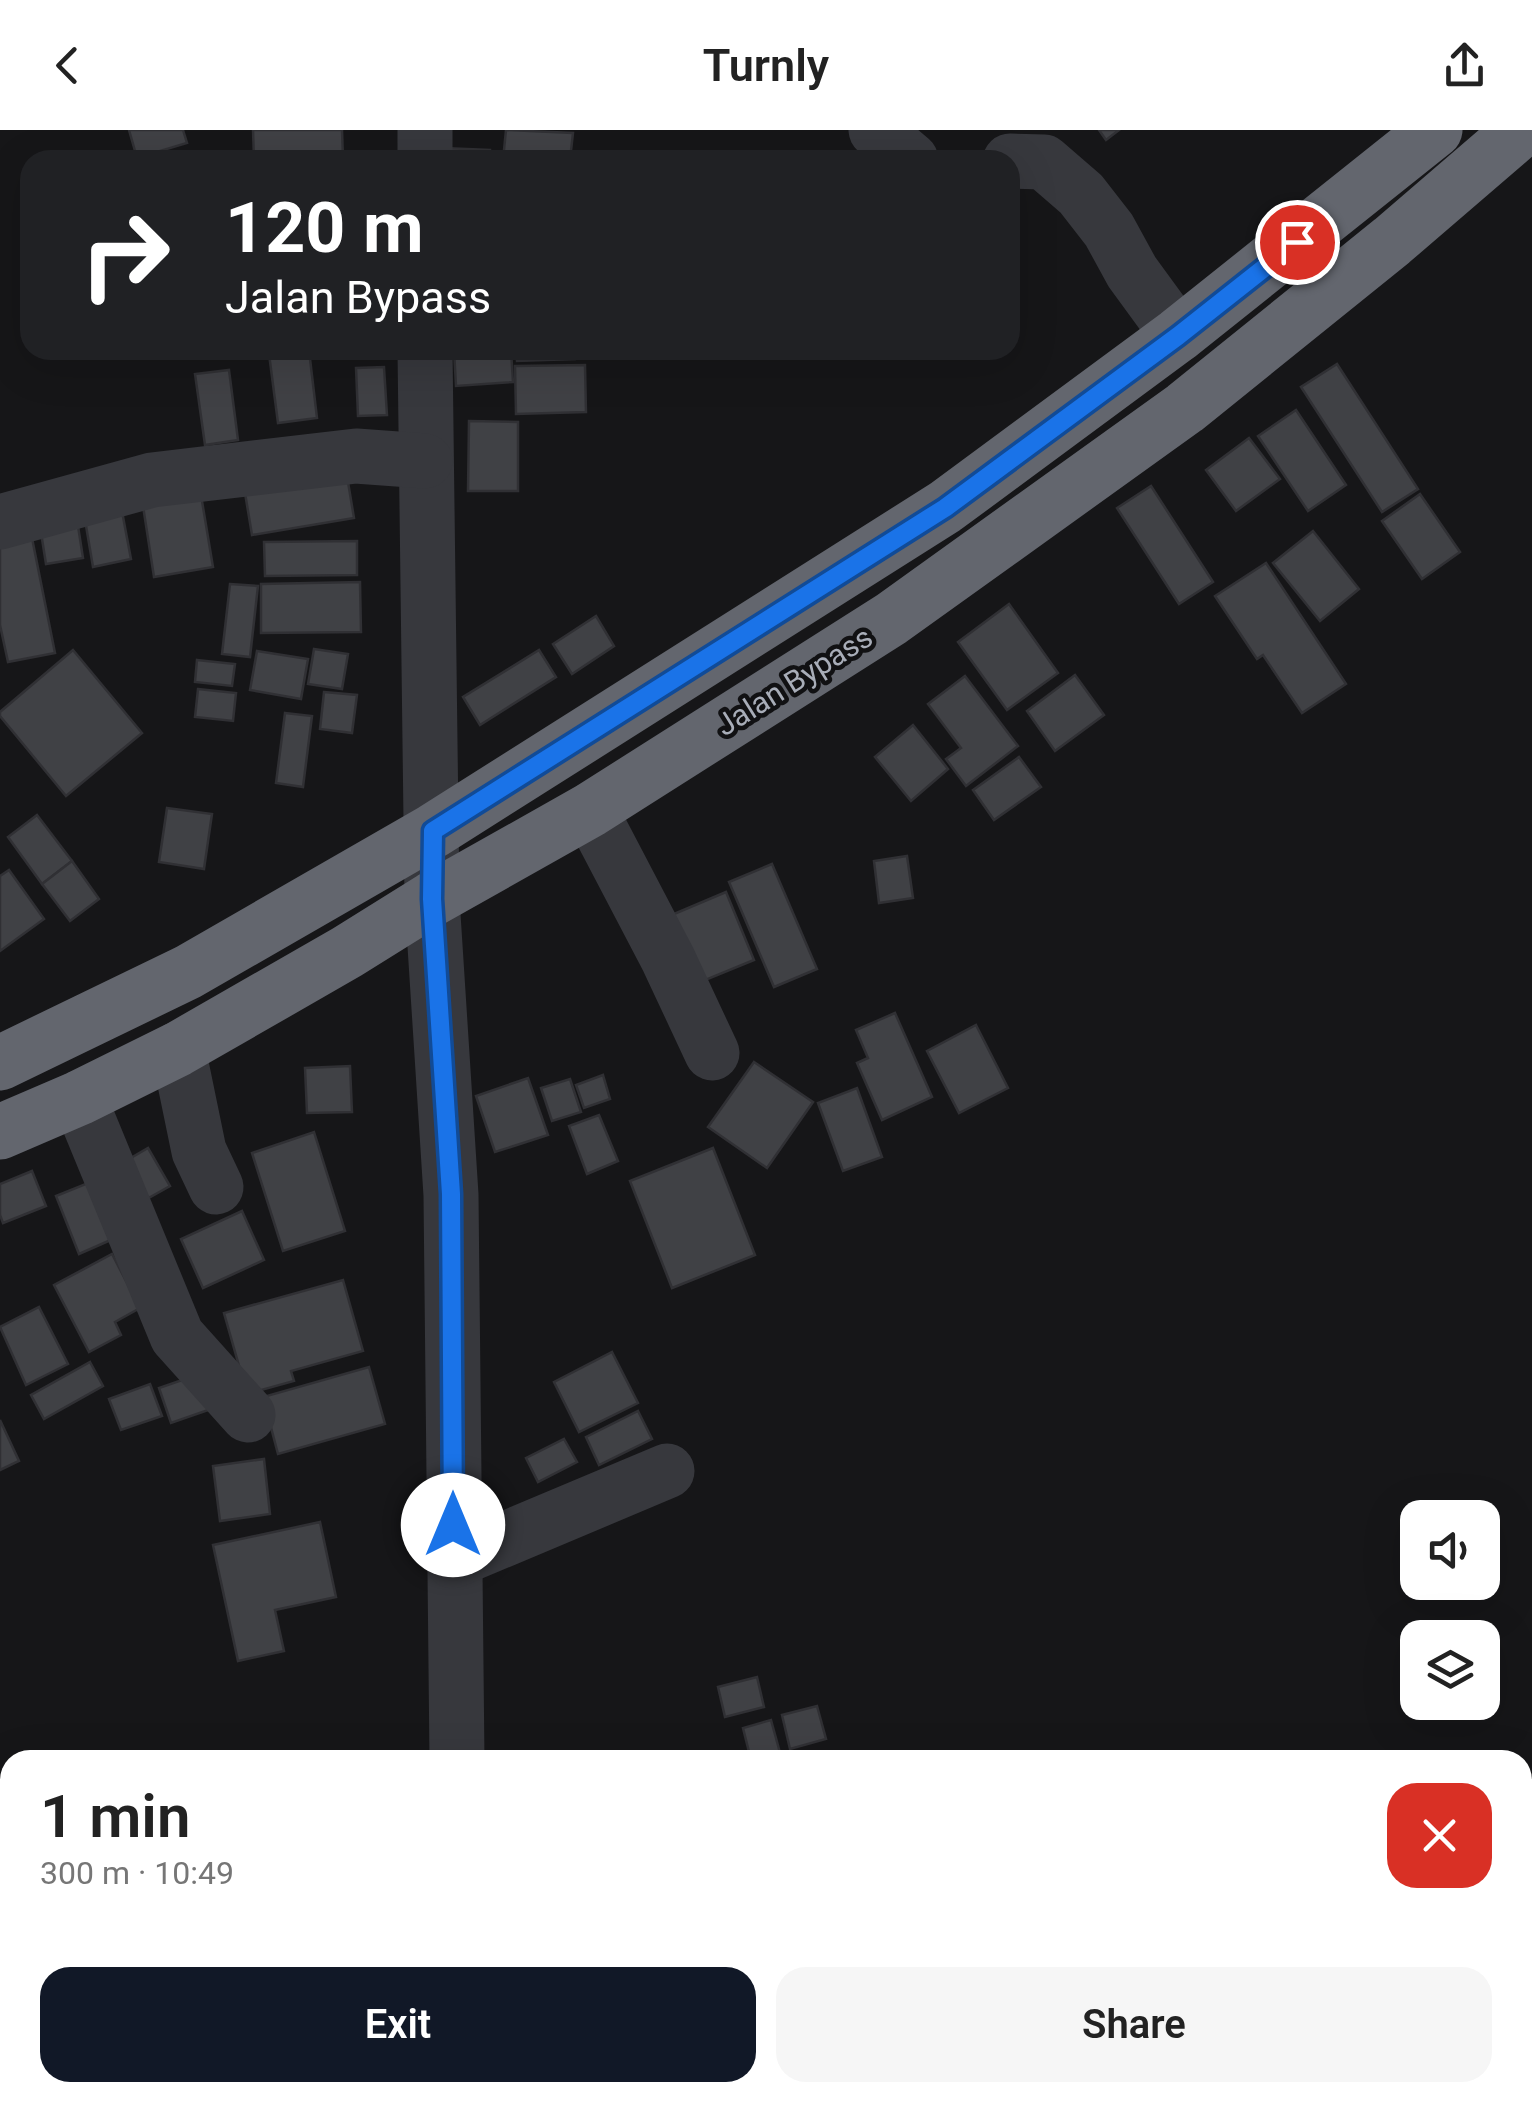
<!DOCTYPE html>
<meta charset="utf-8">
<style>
:root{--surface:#fff;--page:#f6f6f6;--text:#222;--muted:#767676;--accent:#111827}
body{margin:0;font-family:Roboto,sans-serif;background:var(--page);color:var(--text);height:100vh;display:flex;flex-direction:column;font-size:38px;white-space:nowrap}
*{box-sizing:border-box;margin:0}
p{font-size:32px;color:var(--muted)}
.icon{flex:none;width:55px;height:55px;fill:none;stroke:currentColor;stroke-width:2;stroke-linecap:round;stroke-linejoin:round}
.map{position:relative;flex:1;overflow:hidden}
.details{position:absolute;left:0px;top:1620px;width:1532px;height:352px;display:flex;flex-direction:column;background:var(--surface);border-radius:30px 30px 0 0;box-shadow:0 10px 40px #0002}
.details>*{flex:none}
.top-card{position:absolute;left:20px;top:20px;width:1000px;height:210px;border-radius:30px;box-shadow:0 10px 40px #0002;background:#202124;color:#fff;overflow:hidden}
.buttons{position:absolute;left:1400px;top:1370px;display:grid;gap:20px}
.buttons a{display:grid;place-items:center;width:100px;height:100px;border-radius:20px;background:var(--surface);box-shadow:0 10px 40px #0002;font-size:50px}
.pin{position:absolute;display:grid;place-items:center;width:85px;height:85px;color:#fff;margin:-42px;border:5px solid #fff;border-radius:50%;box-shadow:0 2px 10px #0007}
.me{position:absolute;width:110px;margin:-55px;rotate:0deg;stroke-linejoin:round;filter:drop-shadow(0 0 8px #0008)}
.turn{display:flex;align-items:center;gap:35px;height:210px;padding:0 40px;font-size:45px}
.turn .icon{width:130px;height:130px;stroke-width:2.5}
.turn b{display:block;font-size:70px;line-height:85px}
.round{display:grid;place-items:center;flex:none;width:105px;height:105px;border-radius:30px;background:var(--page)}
.headline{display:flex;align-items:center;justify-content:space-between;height:170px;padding:0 40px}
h1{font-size:60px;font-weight:600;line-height:75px}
.button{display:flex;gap:20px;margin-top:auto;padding:20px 40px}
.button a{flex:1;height:115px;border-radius:30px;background:var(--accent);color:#fff;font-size:40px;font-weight:600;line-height:115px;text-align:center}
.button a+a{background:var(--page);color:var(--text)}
header{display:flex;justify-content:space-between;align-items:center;height:130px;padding:0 40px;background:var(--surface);font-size:45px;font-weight:600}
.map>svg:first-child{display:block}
.building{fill:#404145;stroke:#303034;stroke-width:2.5}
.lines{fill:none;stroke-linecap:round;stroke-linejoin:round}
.minor{stroke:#37383d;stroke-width:55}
.highway{stroke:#63666e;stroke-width:55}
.route-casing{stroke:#114b97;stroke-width:25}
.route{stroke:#1a73e8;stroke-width:18}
.labels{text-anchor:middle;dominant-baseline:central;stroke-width:9;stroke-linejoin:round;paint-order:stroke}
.street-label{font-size:30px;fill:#a8adb8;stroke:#111113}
</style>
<header><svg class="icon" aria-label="back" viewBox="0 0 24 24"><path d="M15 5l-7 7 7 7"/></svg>Turnly<svg class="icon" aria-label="share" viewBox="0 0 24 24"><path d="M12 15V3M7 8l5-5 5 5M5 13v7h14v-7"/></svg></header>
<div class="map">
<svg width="1532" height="1972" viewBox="0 0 1532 1972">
<rect width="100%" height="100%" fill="#161618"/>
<!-- building -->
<g class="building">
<path d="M129,0h54l4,13 -50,15z"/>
<path d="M253,0h89l1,28 -89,2z"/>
<path d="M506,0l67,3 -3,27h-67z"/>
<path d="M1099,0h20l-13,10z"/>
<path d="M443,18l47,2v10h-48z"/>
<path d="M294,220h15l8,68 -39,5 -9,-69z"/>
<path d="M454,220h57l2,32 -57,4z"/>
<path d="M516,220h59v9l-58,2z"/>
<path d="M1337,234l81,125 -36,23 -81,-125z"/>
<path d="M585,235l1,47 -70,2 -1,-48z"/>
<path d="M384,237l3,48 -29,1 -2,-48z"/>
<path d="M229,240l9,70 -33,5 -10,-71z"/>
<path d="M1296,280l50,75 -38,26 -50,-75z"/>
<path d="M469,291l49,1v69h-50z"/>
<path d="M1249,308l31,41 -44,32 -30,-41z"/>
<path d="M347,346l7,42 -102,17 -7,-42z"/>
<path d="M199,353l14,84 -59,10 -13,-84z"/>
<path d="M1151,356l62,96 -34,22 -62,-96z"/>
<path d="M1420,364l40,58 -38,27 -40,-58z"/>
<path d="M121,376l10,53 -38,8 -9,-53z"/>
<path d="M76,383l7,45 -37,6 -7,-44z"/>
<path d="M1313,401l46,58 -39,32 -47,-58z"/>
<path d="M32,408l23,115 -47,9 -8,-37v-80z"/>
<path d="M357,411v34l-92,1 -1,-34z"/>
<path d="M1266,433l80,121 -44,29 -39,-58 -6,4 -42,-63z"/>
<path d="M360,452l1,50 -100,1v-49z"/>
<path d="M230,454l28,2 -8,71 -28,-3z"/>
<path d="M1009,474l49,69 -51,37 -49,-68z"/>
<path d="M596,486l18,30 -42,28 -19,-30z"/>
<path d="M314,519l34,5 -6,35 -34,-5z"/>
<path d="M73,520l69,83 -76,63 -66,-80v-4z"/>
<path d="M539,520l17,27 -76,48 -17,-28z"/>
<path d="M257,521l51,8 -7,40 -51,-9z"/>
<path d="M197,530l38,4 -3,22 -37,-4z"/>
<path d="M1075,545l29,40 -49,36 -28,-40z"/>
<path d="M965,546l53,70 -52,40 -20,-27 15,-11 -33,-44z"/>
<path d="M198,559l38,4 -3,28 -38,-4z"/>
<path d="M324,562l33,3 -5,38 -32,-4z"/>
<path d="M285,583l27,3 -9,71 -27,-4z"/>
<path d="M913,595l35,44 -37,32 -36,-44z"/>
<path d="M1019,627l22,30 -47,33 -21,-30z"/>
<path d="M167,678l45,6 -8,55 -45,-7z"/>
<path d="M37,685l35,46 -30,23 -34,-47z"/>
<path d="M907,726l6,42 -34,5 -5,-42z"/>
<path d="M72,731l27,38 -29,22 -28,-37z"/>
<path d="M772,734l45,105 -43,18 -45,-105z"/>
<path d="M9,740l35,49 -44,32v-75z"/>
<path d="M726,762l28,68 -51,21 -29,-67z"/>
<path d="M895,883l37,84 -50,23 -25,-57 11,-5 -12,-28z"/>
<path d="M976,895l32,63 -49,25 -32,-62z"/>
<path d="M754,932l59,40 -46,66 -59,-41z"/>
<path d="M350,936l2,46 -45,1 -2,-45z"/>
<path d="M603,945l7,24 -26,9 -8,-23z"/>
<path d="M528,948l20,57 -53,17 -19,-56z"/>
<path d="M570,949l11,33 -29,9 -11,-33z"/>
<path d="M857,958l25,69 -39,14 -25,-68z"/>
<path d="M599,985l19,46 -31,13 -18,-48z"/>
<path d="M314,1002l31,99 -62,20 -31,-98z"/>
<path d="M148,1018l22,38 -25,14 -21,-38z"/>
<path d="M713,1018l42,107 -83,33 -42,-107z"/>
<path d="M32,1041l14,35 -43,17 -3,-8v-31z"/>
<path d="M88,1053l25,56 -34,15 -23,-58z"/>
<path d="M242,1081l22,49 -61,28 -22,-49z"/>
<path d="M112,1124l28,54 -25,14 6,13 -32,17 -35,-67z"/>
<path d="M343,1150l20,71 -72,20 3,10 -47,13 -23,-81z"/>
<path d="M39,1177l29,57 -42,21 -26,-58z"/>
<path d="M612,1222l26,51 -59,29 -25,-50z"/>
<path d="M90,1232l13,24 -59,33 -13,-24z"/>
<path d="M369,1237l16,57 -107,30 -15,-57z"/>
<path d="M205,1242l12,35 -46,16 -12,-35z"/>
<path d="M150,1254l12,32 -41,14 -12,-31z"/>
<path d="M638,1281l14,28 -53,26 -13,-28z"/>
<path d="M0,1290l19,41 -19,9z"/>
<path d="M564,1309l13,23 -39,20 -12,-24z"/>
<path d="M264,1329l6,55 -50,7 -7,-55z"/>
<path d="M320,1392l16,75 -61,13 9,41 -46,10 -25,-116z"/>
<path d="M757,1547l7,30 -39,10 -7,-30z"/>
<path d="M817,1576l9,33 -36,10 -8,-34z"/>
<path d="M771,1590l11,40h-31l-8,-32z"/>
<path d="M537,1962h50l-47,10z"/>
<path d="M906,1962l4,10h-32l26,-10z"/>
<path d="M1091,1962h101l-36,10h-62z"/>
</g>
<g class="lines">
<!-- minor -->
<g class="minor">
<path d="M876,0l35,30"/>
<path d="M425,30v-30"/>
<path d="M1010,31l34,1 37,32 28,36 23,42 46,63"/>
<path d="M425,220l7,549 19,296 6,565"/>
<path d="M0,392l152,-42 204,-24 69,5"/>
<path d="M590,680l78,149 44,94"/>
<path d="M178,919l21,102 17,36"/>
<path d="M79,968l98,238 71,79"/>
<path d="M453,1431l214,-90"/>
<path d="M464,1962v10"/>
</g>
<!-- highway -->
<g class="highway">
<path d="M0,933l188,-91 245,-141 512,-324 233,-172 257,-205"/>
<path d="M0,1002l79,-34 99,-49 169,-97 85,-53 158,-89 301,-191 294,-211 207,-167 129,-111"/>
</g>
</g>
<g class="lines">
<!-- route casing -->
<g class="route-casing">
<path id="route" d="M453,1395l-2,-331 -19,-295 1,-68 512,-323 233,-172 119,-94"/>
</g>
<!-- route -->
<use href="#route" class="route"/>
</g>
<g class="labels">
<!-- street labels -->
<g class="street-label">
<text transform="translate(794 551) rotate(-32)">Jalan Bypass</text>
</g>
</g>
</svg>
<div class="buttons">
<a><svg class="icon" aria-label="sound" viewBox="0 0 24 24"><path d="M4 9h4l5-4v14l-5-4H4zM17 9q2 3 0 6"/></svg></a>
<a><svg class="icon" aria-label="layers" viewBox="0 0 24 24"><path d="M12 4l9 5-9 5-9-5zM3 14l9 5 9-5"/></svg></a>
</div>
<div class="pin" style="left:1297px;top:112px;background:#d93025"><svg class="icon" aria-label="arrive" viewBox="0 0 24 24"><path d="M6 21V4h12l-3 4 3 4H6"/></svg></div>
<svg class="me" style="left:453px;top:1395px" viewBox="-20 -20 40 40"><circle r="19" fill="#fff"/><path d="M0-13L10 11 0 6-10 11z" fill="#1a73e8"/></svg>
<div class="top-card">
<div class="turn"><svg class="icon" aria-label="right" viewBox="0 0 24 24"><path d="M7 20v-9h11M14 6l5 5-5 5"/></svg><div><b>120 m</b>Jalan Bypass</div></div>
</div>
<section class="details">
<div class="headline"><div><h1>1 min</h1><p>300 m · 10:49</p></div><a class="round" style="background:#d93025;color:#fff"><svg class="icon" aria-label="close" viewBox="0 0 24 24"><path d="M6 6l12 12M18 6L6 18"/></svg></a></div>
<div class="button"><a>Exit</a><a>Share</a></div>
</section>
</div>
